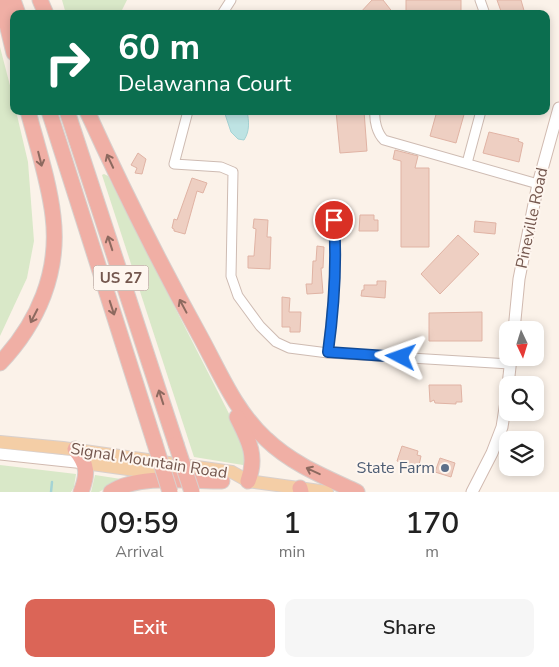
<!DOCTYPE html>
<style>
:root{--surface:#fff;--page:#f6f6f6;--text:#222;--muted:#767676;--accent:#db6557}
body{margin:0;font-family:"Nunito Sans",sans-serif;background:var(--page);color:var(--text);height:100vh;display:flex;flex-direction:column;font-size:19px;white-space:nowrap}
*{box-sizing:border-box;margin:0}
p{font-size:16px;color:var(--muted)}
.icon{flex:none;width:28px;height:28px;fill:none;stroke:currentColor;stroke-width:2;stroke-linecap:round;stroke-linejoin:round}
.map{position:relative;height:492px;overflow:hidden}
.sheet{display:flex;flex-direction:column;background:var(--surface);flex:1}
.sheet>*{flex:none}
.hud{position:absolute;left:10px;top:10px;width:540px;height:105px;border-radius:10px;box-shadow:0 2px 8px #0003;background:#0b6e4f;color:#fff;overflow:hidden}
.needle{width:32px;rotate:176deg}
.fabs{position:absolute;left:499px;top:321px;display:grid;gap:10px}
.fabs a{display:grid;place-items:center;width:45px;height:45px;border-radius:10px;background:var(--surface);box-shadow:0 2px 8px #0003;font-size:25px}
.pin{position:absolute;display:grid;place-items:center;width:42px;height:42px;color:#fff;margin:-21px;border:2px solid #fff;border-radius:50%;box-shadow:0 1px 5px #0007}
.me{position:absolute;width:55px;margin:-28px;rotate:274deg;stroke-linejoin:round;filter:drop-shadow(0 0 4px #0008)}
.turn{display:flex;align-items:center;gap:18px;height:105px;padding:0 25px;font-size:22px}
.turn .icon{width:65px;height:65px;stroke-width:2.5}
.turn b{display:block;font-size:35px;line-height:42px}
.eta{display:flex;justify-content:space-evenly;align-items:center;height:85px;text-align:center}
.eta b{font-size:30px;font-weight:600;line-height:35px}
.button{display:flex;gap:10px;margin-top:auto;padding:10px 25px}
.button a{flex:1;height:58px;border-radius:10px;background:var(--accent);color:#fff;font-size:20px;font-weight:600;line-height:58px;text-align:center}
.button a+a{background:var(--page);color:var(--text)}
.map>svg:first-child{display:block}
.green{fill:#d9e8c8}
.water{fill:#bee3e3;stroke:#a5d3d4}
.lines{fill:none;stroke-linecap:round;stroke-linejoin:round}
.stream{stroke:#a5d3d4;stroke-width:2.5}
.building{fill:#eecfc2;stroke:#e0b3a4}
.minor-casing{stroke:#cebbb2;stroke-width:11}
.secondary-casing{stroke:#d1bab0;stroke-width:13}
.primary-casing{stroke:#d8d0cd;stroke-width:14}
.motorway-casing{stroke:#d8d0cd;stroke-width:17}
.minor{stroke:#fff;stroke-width:9}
.secondary{stroke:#fff;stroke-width:11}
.primary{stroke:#f4cea6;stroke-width:12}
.motorway{stroke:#f0afa5;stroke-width:15}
.motorway-bridge-casing{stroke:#d8d0cd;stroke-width:17;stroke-linecap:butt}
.motorway-bridge{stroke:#f0afa5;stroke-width:15}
.oneway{stroke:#8d695f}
.route-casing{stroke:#114b97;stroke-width:12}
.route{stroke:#1a73e8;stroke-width:9}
.service-dot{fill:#5c6f8a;stroke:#fef6ef;stroke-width:2}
.labels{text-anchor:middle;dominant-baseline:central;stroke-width:4;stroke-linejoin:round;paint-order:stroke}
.shield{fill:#fef6ef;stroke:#9d877e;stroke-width:1}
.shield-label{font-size:15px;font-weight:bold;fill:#74574e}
.street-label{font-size:16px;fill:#74574e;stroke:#fef6ef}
.service-label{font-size:16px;fill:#4e5e75;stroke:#fef6ef;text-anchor:end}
</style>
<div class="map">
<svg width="559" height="492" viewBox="0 0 559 492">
<rect width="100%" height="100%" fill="#fbf2e9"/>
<!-- green -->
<g class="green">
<path d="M62,0h65l-7,14h-54z"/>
<path d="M0,47l14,54v10h2l12,51 6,79 -7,37 -27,58z"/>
<path d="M104,174l4,2 139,273 2,17 -55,-9 -92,-282z"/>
<path d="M0,465l76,9 -2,13 -3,5h-71z"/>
<path d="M95,475l26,4 -22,13h-8z"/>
</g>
<!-- water -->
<path class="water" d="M224,111h23c2,10 3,20 -3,29l-6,-1 -7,-7z"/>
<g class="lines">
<!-- stream -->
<path class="stream" d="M51,492l1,-10"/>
</g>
<!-- building -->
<g class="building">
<path d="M372,0h11l11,14h-35z"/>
<rect x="406" y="0" width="55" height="14"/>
<path d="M497,0h24l4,14h-23z"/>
<path d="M336,111h28l3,40 -27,2z"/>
<path d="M437,111h28l-9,32 -26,-7z"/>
<path d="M489,132l30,7 -1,2 5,2 -4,19 -36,-9z"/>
<path d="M395,150l23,6 -3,12h14v79h-28v-86l-8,-2z"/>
<path d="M138,153l8,6 -4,15 -7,-1 2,-5 -6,-3z"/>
<path d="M192,178l15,5 -4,10 -6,-2 -12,43 -11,-3v-2l-2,-1 2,-9 3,1z"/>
<path d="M360,215h14v5h4v11h-19z"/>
<path d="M254,219l14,1 -1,17h4l-1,32 -22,-1v-12h6l2,-27 -3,-1z"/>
<path d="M475,221l21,2 -1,11 -21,-2z"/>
<path d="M458,235l21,19 -39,40 -19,-20z"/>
<path d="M317,246l7,1 -1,21h-2l2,25 -16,1 -1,-10h6l1,-23h3z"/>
<path d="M377,281h9l-1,17 -24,-2 1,-6h2v-5h13z"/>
<path d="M282,297l8,1 -1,14h12l-1,20h-10v-5h-8z"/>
<path d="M482,312v29h-53v-28z"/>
<path d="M429,385h32l1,17h-6v2l-21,-1 -1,-3 -4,2z"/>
<path d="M402,446l16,5 -1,4 4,1 -2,9 -4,-1 -1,3 -17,-6z"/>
<path d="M440,458l15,5 -4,14 -16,-5z"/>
</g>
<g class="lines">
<!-- minor casing -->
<g class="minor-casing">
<g id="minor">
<path d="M480,0l5,14"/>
<path d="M222,14l9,-14"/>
<path d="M188,111l-14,53 47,3 12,5 -2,104 7,20 22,30 16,16 13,6 39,5 182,11"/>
<path d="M375,111c-1,10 2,22 9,29l154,44"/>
<path d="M467,163l14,-52"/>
<path d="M328,353c5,-45 9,-89 6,-133"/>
</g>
</g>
<!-- secondary casing -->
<g class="secondary-casing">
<g id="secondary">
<path d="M514,330l5,-51 19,-95 21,-76"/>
<path d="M508,385l3,-27"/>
<path d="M0,454l85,9"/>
<path d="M472,492l20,-39 10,-26 6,-38"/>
</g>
</g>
<!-- primary casing -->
<g class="primary-casing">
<g id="primary">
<path d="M0,442l63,6 169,24 16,9 79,11"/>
<path d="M85,463l86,12"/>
</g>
</g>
<!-- motorway casing -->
<g class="motorway-casing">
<g id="motorway">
<path d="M1,0l13,53"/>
<path d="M13,0l5,14"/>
<path d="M40,0l6,14"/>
<path d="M49,111l105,330"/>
<path d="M67,111l109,333"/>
<path d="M87,111c35,77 73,153 114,227 19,35 35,74 65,101 26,25 59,38 91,53"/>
<path d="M0,363c38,-40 60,-91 53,-147 -4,-35 -16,-70 -25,-105"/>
<path d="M237,417c11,22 21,39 11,64"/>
<path d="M75,449c13,16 13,25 6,43"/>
<path d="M300,488l1,4"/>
<path d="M111,492c27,-18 79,-11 111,-11"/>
</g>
</g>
<!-- minor -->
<use href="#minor" class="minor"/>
<!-- secondary -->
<use href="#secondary" class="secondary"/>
<!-- primary -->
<use href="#primary" class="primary"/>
<!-- motorway -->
<use href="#motorway" class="motorway"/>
<!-- motorway-bridge casing -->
<g class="motorway-bridge-casing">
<g id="motorway-bridge">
<path d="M154,441l16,51"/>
<path d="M176,444l16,48"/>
</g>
</g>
<!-- motorway-bridge -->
<use href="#motorway-bridge" class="motorway-bridge"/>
</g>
<!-- one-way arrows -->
<defs><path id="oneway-shaft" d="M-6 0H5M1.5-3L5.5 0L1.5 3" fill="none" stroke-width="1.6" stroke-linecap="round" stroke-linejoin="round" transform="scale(1.25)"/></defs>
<g class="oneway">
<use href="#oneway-shaft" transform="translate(40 159) rotate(76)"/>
<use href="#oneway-shaft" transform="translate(110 161) rotate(-115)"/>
<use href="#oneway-shaft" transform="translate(110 243) rotate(-108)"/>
<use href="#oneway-shaft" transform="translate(183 306) rotate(-118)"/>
<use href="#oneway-shaft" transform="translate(112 308) rotate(72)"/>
<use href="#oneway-shaft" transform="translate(34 316) rotate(117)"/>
<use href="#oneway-shaft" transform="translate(161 397) rotate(-108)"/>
<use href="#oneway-shaft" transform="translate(313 471) rotate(-155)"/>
</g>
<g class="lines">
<!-- route casing -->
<g class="route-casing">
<path id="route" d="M334,220c3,44 0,88 -6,132l73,5"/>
</g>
<!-- route -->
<use href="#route" class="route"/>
</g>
<!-- markers -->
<circle class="service-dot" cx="445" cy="468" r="5"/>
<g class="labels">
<!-- shield labels -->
<rect class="shield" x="93.5" y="265.5" width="55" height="25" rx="4"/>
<g class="shield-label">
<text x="121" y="278">US 27</text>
</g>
<!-- street labels -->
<g class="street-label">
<text transform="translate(532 218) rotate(-78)">Pineville Road</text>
<text transform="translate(149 461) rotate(9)">Signal Mountain Road</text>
</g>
<!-- service labels -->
<g class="service-label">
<text x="435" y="468">State Farm</text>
</g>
</g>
</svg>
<div class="fabs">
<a><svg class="needle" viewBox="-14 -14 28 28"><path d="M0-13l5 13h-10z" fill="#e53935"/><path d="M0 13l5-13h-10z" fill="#767676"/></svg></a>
<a><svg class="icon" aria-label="search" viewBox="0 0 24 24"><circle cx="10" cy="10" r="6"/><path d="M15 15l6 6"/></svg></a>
<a><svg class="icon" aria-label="layers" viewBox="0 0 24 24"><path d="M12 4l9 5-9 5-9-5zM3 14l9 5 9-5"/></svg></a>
</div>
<div class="pin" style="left:334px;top:220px;background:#d93025"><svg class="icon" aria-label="arrive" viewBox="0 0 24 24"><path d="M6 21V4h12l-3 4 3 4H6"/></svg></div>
<svg class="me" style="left:401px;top:357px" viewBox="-20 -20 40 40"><path d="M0-17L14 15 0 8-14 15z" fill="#1a73e8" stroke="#fff" stroke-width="4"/></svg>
<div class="hud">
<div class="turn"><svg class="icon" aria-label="right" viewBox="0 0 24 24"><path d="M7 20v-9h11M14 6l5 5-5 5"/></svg><div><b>60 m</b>Delawanna Court</div></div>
</div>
</div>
<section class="sheet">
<div class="eta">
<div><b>09:59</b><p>Arrival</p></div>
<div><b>1</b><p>min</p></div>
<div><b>170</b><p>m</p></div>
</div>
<div class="button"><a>Exit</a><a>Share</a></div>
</section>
